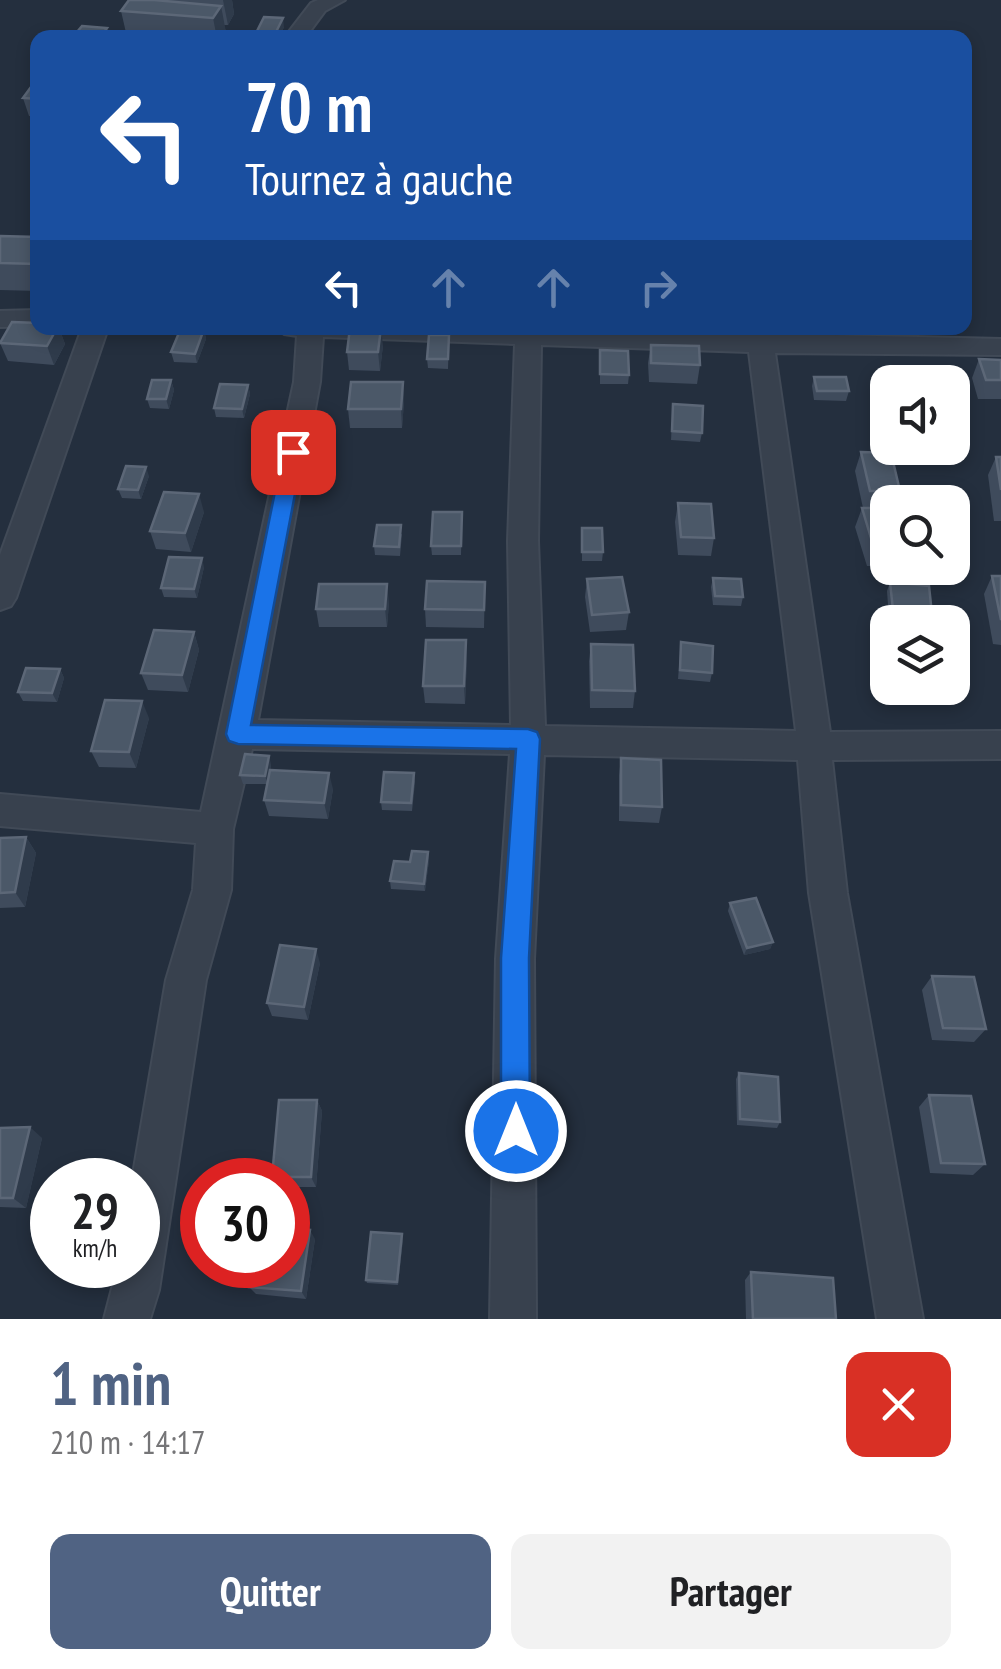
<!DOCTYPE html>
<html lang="fr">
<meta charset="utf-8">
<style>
:root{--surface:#fff;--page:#f2f2f2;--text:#202124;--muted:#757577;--accent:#506383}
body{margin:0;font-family:"PT Sans Narrow",sans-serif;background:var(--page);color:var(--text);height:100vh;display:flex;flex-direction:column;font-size:38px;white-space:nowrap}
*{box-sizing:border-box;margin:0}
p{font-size:32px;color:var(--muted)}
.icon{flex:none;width:55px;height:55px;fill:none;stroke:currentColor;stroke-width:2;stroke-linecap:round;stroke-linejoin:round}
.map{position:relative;height:1319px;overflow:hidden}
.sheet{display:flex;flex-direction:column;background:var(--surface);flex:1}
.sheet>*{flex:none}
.banner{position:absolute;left:30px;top:30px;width:942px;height:305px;border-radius:20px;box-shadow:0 5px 15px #0003;background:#1a4fa0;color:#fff;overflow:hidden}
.tools{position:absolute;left:870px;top:365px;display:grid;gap:20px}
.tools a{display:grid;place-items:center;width:100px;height:100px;border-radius:20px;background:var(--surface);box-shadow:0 5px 15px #0003;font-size:50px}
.speed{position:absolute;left:30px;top:1158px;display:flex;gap:20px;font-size:50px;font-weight:700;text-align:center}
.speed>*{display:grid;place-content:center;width:130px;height:130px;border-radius:50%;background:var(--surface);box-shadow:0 5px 15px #0003;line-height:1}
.speed small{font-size:25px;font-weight:400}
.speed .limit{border:15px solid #d22;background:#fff;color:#111}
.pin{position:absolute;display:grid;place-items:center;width:85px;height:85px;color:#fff;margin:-42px;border-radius:20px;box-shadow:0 5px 15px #0006}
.me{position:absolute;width:110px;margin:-55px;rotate:0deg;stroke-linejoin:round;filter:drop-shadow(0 0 8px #0008)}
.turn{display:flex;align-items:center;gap:35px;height:210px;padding:0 50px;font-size:45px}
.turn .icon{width:130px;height:130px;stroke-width:2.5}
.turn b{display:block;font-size:70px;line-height:85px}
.lanes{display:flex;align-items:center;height:95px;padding:0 50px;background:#0003;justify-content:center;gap:50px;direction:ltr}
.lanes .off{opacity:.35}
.round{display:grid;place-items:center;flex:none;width:105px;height:105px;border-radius:20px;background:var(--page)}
.overview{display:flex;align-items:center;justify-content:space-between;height:170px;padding:0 50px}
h1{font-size:60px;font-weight:800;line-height:75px;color:var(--accent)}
.action{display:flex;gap:20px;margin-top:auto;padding:20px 50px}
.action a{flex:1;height:115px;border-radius:20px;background:var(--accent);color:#fff;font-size:40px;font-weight:800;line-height:115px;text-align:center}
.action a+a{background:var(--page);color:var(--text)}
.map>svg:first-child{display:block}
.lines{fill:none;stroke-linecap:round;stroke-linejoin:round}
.street-casing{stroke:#414a57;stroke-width:4}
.street{fill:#38414e;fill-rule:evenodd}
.wall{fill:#3f4b5c}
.shaded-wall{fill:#2f3b4b}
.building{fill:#4b5868;stroke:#5c6777;stroke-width:2.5}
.route{fill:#1a73e8;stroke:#114b97;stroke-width:2.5}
</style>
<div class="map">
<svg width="1001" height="1319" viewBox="0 0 1001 1319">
<rect width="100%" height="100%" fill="#242f3e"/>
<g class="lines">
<!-- street casing -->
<g class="street-casing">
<g id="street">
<path d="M318,0h27l-20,11 -20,27h-21l27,-35z"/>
<path d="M38,310v16l-38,1v-16z"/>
<path d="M82,328h26l-92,270 -5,8 -11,4v-55z"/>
<path d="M280,328h255l466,11v16l-226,-2 55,379 171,-1v28l-169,1 15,133 76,426h-46l-68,-426 -11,-133 -254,-5 -10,204 2,360h-46l6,-360 14,-205 -258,-5 -19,80 -2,61 -25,90 -47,310 -9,29h-46l14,-54h20v-85h-6l34,-200 27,-90 3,-47 -196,-17v-32l201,18 93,-430 3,-46 -13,-2zM323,337l192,7 -7,197 3,184 -253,-5 62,-338zM541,345l208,7 47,379 -251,-5 -7,-185z"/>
</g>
</g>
<!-- street -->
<use href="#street" class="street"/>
</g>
<!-- wall -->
<g class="wall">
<path d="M129,0h103l2,14 -6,11h-4l2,7 -4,6 -95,-1 -6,-26z"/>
<path d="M284,27l-5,11h-21l-1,-7z"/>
<path d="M38,84v33l-9,-1 -6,-18z"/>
<path d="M0,236l38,1v54l-38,-1z"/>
<path d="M38,328h21l6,16 -11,21 -46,-4 -8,-18z"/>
<path d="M204,329l2,10 -9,24 -23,-1 -3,-10z"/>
<path d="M449,335l-1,34 -20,-1 -1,-9z"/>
<path d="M383,345l-3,26 -31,-1 -2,-18z"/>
<path d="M651,345l49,20 -3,19 -48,-2 -1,-19z"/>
<path d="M600,350l29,25 -1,9h-28z"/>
<path d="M979,359l22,1v39h-23l-6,-21z"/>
<path d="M814,377l35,14 -3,10 -32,-1 -2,-14z"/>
<path d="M171,380l3,10 -5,19 -19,-1 -3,-9z"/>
<path d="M403,382l1,19 -2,27h-52l-2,-19z"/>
<path d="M248,385l2,9 -6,24 -28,-1 -2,-9z"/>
<path d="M673,404l29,29 -2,9 -29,-2z"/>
<path d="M861,452l39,39 -5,11h-7v64h-21l-12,-39 7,-19h1l-8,-37z"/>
<path d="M996,457h5v64h-7l-6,-46z"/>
<path d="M149,476l-8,23 -19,-1 -4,-9z"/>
<path d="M678,503l36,35 -3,18 -33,-1 -3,-33z"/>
<path d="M204,512l-13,40 -35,-3 -6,-18z"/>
<path d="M462,512l-1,43h-29l-1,-9z"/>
<path d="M582,528l21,24 -1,9h-20z"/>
<path d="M402,534l-2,22 -25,-1 -1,-9z"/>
<path d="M204,567l-7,31 -33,-1 -3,-9z"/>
<path d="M992,576h9v69l-8,-1 -9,-50z"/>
<path d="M713,578l30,19 -2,9 -28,-1 -2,-18z"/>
<path d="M587,579l42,33 -3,18 -36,2 -5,-35z"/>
<path d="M485,582l-1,46 -58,-1 -1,-18z"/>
<path d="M890,582l42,32 -4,8 -39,-3 -2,-28z"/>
<path d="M389,602l-2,25h-68l-3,-18z"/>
<path d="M194,632l5,18 -11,42 -40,-2 -7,-17z"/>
<path d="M681,642l31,31 -2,9 -32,-3z"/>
<path d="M591,644l44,47 -2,17h-43l-1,-47z"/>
<path d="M467,658l-2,46 -40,-1 -2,-17z"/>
<path d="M60,669l4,9 -7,24 -34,-1 -5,-9z"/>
<path d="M894,688h40l-3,4 -37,-1z"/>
<path d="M149,718l-13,50 -37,-1 -8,-16z"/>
<path d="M621,758l41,49 -3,16 -40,-2v-46z"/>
<path d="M271,764l-1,8 63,17 -5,30 -59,-3 -5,-16 3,-16h-24l-3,-9z"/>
<path d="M414,773l1,9 -3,29 -30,-1 -1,-8z"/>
<path d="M26,837l10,16 -11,54 -25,1v-70z"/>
<path d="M428,852l1,8 -4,31 -34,-2 -1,-8 20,-19z"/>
<path d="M730,903l43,39 -3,7 -26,6 -16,-44z"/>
<path d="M320,963l-12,57 -36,-4 -5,-13z"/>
<path d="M932,976l54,53 -12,13 -42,-2 -10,-50z"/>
<path d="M739,1073l41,49 -3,6 -40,-3 -1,-46z"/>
<path d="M929,1095l56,69 -12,11 -43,-2 -11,-66z"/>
<path d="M317,1100l5,11 -6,76h-28v-7h-14l-2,-3z"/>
<path d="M0,1128l42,10 -16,70 -26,-1z"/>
<path d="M315,1239l-9,60 -50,-5 -7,-7z"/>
<path d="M403,1239l-5,46 -31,-2 -1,-3z"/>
<path d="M751,1272l85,47h-90l-1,-39z"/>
</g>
<!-- shaded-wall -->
<g class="shaded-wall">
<path d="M223,0h9l2,14 -6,11z"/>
<path d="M221,6l5,26 -4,6h-5l-4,-20z"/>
<path d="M283,18l1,9 -5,11h-2l-1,-6z"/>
<path d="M107,28l3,10h-10z"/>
<path d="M57,328h2l6,16 -11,21 -7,-19z"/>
<path d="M381,328l2,17 -3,26 -2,-19z"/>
<path d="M204,329l2,10 -9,24 -2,-9z"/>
<path d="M171,380l3,10 -5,19 -3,-10z"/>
<path d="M403,382l1,19 -2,27 -1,-19z"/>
<path d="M248,385l2,9 -6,24 -2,-9z"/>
<path d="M146,467l3,9 -8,23 -3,-9z"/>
<path d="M199,494l5,18 -13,40 -6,-19z"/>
<path d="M202,558l2,9 -7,31 -3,-9z"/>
<path d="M387,584l2,18 -2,25 -2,-18z"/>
<path d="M194,632l5,18 -11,42 -6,-17z"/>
<path d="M466,640l1,18 -2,46 -1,-18z"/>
<path d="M60,669l4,9 -7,24 -5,-9z"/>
<path d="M142,701l7,17 -13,50 -7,-16z"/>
<path d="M269,756l2,8 -3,20 -3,-8z"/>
<path d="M329,773l4,16 -5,30 -4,-16z"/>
<path d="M26,837l10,16 -11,54 -10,-15z"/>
<path d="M428,852l1,8 -4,31 -1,-7z"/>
<path d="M773,942l-3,7 -26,6 3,-7z"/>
<path d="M316,949l4,14 -12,57 -4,-13z"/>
<path d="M317,1100l5,11 -6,76 -5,-10z"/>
<path d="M30,1127l12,11 -16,70 -13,-10z"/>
<path d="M310,1230l5,9 -9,60 -5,-8z"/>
<path d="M402,1234l1,5 -5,46 -1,-3z"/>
</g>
<!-- building -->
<g class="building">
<path d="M129,0h25l67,6 -8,12 -92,-7z"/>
<path d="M264,17l19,1 -7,14 -19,-1z"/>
<path d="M82,26l25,2 -7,10h-28z"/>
<path d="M34,83l4,1v15l-15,-1z"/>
<path d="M0,236l38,1v27l-38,-1z"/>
<path d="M12,322l26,1v5h19l-10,18 -47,-3z"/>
<path d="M181,328l23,1 -9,25 -24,-2z"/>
<path d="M350,328h31l-3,24h-31z"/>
<path d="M429,335h20l-1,24h-21z"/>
<path d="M651,345l48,1 1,19 -49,-2z"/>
<path d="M600,350l28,1 1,24 -29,-1z"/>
<path d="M979,359l22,1v20h-15z"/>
<path d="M814,377h32l3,14h-32z"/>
<path d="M152,380h19l-5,19h-19z"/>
<path d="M351,382h52l-2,27h-53z"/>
<path d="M220,384l28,1 -6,24 -28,-1z"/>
<path d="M673,404l30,2 -1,27 -30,-2z"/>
<path d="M861,452l30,1 9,38h-30z"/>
<path d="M996,457h5v33z"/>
<path d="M126,466l20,1 -8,23 -20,-1z"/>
<path d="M164,492l35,2 -14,39 -35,-2z"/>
<path d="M678,503l33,1 3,34 -33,-1z"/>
<path d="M862,508h26v40h-14z"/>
<path d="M433,512h29l-1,34h-30z"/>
<path d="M377,525h24l-2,22 -25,-1z"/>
<path d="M582,528h20l1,24h-21z"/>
<path d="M169,557l33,1 -8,31 -33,-1z"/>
<path d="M992,576h9v44z"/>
<path d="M622,577l7,35 -37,3 -5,-36z"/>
<path d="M713,578l28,1 2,18 -28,-1z"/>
<path d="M427,581l58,1 -1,28 -59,-1z"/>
<path d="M890,582l39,4 3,28 -39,-4z"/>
<path d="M319,584h68l-2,25h-69z"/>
<path d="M154,630l40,2 -12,43 -41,-2z"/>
<path d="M426,640h40l-2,46h-41z"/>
<path d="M681,642l32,4 -1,27 -32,-3z"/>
<path d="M591,644l42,1 2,46 -43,-1z"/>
<path d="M26,668l34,1 -8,24 -34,-1z"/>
<path d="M105,700l37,1 -13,51 -38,-1z"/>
<path d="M245,754l24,2 -4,20 -25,-1z"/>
<path d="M621,758l40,2 1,47 -41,-2z"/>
<path d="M270,770l59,3 -5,30 -60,-3z"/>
<path d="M384,772l30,1 -3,30 -30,-1z"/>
<path d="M26,837l-11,55 -15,1v-55z"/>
<path d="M412,851l16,1 -4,32 -34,-3 4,-20 16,1z"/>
<path d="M756,898l17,44 -26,6 -17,-45z"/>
<path d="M280,945l36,4 -12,58 -37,-4z"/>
<path d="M932,976l42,1 12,52 -43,-1z"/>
<path d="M739,1073l39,4 2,45 -40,-3z"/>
<path d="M929,1095l42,1 14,68 -44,-1z"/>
<path d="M279,1100h38l-6,77h-39z"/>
<path d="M30,1127l-17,71h-13v-70z"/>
<path d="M288,1228l22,2 -9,61 -52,-4 4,-22h35z"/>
<path d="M371,1232l31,2 -5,48 -31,-2z"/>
<path d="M751,1272l82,6 3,41h-83z"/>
</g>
<!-- route -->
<path class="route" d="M293,445l10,7 -52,273 277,4 9,3 3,7 -11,219 1,173 -4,10 -10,4 -11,-4 -4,-10v-173l15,-209 -278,-5 -9,-3 -3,-7 57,-282z"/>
</svg>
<div class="tools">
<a><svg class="icon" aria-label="sound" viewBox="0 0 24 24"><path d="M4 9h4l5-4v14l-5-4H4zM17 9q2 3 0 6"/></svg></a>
<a><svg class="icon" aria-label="search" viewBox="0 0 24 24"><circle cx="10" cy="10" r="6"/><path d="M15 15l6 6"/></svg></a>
<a><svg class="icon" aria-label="layers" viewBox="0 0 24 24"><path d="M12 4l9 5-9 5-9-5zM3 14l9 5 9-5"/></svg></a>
</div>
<div class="speed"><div>29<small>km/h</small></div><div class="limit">30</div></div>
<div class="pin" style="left:293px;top:452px;background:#d93025"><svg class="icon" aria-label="arrive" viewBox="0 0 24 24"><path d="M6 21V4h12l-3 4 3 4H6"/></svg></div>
<svg class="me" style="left:516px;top:1131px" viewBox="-20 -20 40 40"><circle r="17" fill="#1a73e8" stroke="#fff" stroke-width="3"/><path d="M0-11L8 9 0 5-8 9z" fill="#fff"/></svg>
<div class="banner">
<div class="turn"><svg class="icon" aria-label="left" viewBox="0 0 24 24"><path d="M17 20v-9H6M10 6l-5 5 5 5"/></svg><div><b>70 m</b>Tournez à gauche</div></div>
<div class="lanes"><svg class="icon" aria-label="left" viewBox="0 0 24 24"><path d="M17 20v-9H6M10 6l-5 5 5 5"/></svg><svg class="icon off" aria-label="ahead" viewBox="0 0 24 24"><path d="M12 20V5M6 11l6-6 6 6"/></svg><svg class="icon off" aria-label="ahead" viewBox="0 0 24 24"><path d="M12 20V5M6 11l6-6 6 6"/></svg><svg class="icon off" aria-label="right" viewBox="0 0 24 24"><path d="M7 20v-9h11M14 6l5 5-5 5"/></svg></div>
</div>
</div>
<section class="sheet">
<div class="overview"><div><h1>1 min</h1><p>210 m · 14:17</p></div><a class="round" style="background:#d93025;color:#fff"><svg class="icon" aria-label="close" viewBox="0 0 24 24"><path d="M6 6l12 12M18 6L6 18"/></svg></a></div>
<div class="action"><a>Quitter</a><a>Partager</a></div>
</section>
